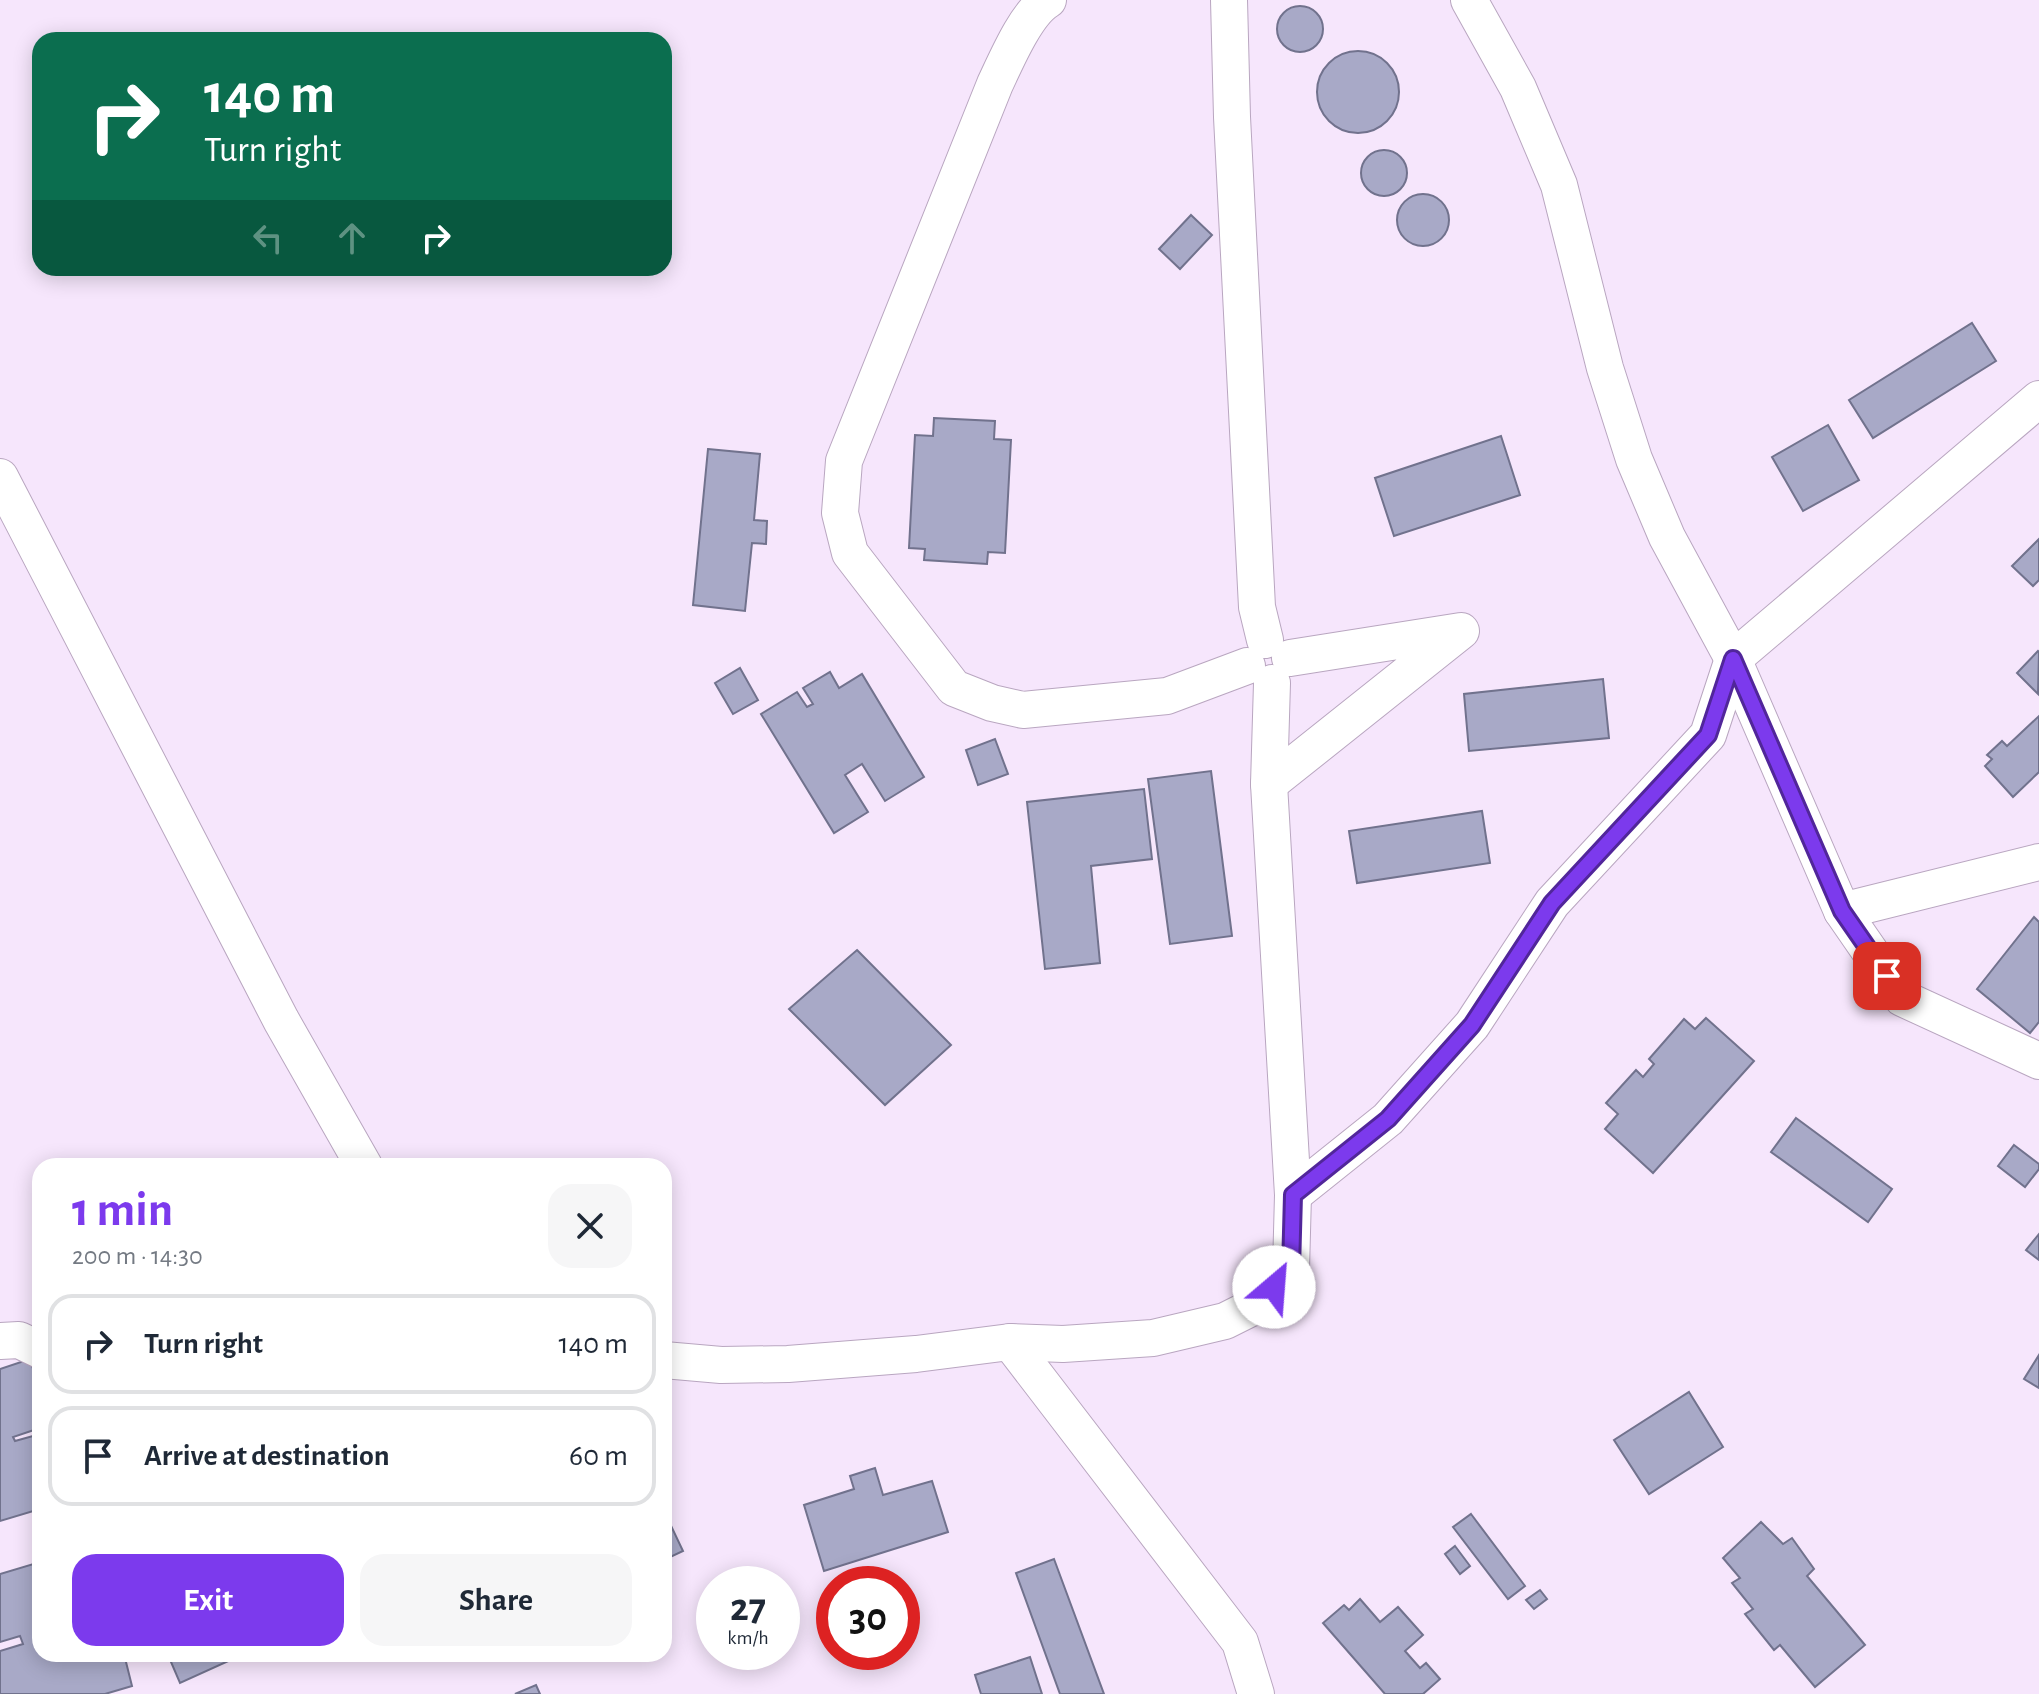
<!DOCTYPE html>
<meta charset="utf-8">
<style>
:root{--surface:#fff;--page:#f6f6f7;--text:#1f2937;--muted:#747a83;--line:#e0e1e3;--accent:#7c3aed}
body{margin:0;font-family:"Alegreya Sans",sans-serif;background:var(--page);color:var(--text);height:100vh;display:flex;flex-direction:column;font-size:30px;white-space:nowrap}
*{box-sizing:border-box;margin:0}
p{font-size:26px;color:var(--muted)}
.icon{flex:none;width:44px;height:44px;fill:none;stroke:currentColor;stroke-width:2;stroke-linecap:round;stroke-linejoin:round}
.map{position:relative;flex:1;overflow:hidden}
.panel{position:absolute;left:32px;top:1158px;width:640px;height:504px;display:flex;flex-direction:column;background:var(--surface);border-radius:24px;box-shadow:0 4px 20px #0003}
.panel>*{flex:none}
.top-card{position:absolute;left:32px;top:32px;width:640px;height:244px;border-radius:24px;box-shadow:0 4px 20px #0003;background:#0b6e4f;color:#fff;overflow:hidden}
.speed{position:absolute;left:696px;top:1566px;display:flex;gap:16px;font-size:40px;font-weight:700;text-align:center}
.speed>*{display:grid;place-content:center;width:104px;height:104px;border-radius:50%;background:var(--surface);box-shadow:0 4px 20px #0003;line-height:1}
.speed small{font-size:20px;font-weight:400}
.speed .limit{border:12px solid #d22;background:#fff;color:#111}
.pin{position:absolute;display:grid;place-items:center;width:68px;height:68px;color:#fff;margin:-34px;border-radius:16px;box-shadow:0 4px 12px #0006}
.me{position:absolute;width:88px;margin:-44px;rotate:27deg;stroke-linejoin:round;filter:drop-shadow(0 0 6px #0008)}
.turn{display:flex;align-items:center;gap:28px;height:168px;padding:0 40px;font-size:36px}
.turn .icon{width:104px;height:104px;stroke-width:2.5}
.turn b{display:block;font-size:56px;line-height:68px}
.lanes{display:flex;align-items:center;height:76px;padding:0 40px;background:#0003;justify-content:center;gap:40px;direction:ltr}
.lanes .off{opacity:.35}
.round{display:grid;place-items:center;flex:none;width:84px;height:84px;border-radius:24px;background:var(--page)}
.overview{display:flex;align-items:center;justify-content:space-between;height:136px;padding:0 40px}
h1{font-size:48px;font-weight:700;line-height:60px;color:var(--accent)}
.primary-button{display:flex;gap:16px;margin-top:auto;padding:16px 40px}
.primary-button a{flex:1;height:92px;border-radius:24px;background:var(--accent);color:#fff;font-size:32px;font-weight:700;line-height:92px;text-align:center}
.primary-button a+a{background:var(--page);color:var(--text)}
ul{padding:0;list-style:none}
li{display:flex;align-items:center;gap:24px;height:100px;margin:0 16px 12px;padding:0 24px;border:4px solid var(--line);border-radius:24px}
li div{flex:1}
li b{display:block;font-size:30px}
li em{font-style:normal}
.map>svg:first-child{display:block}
.building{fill:#a8a9c7;stroke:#71728d;stroke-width:2}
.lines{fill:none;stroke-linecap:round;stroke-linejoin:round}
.street-casing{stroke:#b9a6c0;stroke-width:38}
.street{stroke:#fff;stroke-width:36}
.route-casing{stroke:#51269a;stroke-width:20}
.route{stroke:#7c3aed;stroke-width:14}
</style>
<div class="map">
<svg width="2039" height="1694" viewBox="0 0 2039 1694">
<rect width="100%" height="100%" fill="#f6e6fc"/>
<!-- building -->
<g class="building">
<circle cx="1300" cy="29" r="23"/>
<circle cx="1358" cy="92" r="41"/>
<circle cx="1384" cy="173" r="23"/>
<circle cx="1423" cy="220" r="26"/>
<path d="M1191,215l21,20 -32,34 -21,-20z"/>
<path d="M1972,323l24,38 -123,77 -24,-38z"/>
<path d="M934,418l61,3 -1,18 17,1 -6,113 -17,-1 -1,12 -63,-4 1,-11 -16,-1 6,-113 18,1z"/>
<path d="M1828,425l31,55 -56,31 -31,-54z"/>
<path d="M1501,436l19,59 -126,41 -19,-58z"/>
<path d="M708,449l52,5 -6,66 13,1 -1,23 -14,-1 -7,68 -52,-6z"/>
<path d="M2039,539v41l-6,6 -21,-20z"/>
<path d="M2038,651l1,1 -1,42 -21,-21z"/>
<path d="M740,668l18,32 -25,14 -18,-31z"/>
<path d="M830,672l9,16 23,-14 62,103 -39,24 -23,-37 -17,11 23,37 -34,21 -73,-119 36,-22 10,15 6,-3 -10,-16z"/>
<path d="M1603,679l6,59 -140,13 -5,-57z"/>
<path d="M2039,716v56l-26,25 -28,-31 7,-7 -5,-4 15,-14 5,5z"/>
<path d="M995,739l13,35 -30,11 -12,-35z"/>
<path d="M1211,771l21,165 -62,8 -22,-165z"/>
<path d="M1144,789l8,70 -61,7 9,97 -55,6 -18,-167z"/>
<path d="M1482,811l8,52 -133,20 -8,-52z"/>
<path d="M2034,917l5,5v100l-9,11 -53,-44z"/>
<path d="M857,950l94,95 -66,60 -96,-96z"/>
<path d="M1706,1018l48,43 -101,112 -48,-44 13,-15 -12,-11 30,-33 7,7 11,-13 -5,-5 35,-40 11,10z"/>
<path d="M1796,1118l96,71 -24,33 -97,-70z"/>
<path d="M2014,1145l25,19v5l-14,18 -27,-21z"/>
<path d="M2039,1234v26l-13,-10z"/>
<path d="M2039,1355v33l-15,-9z"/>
<path d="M30,1359l10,32v37l-27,9 2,4 25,-7v75l-40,12v-152z"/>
<path d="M1689,1392l34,55 -74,47 -35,-54z"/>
<path d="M875,1468l8,27 49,-14 16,51 -124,39 -20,-66 50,-16 -4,-13z"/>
<path d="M664,1511l19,40 -19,9z"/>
<path d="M1471,1514l54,72 -17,13 -55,-72z"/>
<path d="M1761,1522l22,22 9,-6 22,31 -7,7 58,69 -50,42 -35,-42 -6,5 -29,-36 8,-5 -21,-26 8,-5 -17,-20z"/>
<path d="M1455,1546l15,20 -10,8 -15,-20z"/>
<path d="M1054,1559l50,135h-44l-44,-121z"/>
<path d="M40,1562v92h84l8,32 -27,8h-105v-43l23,-7 -3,-8 -20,6v-68z"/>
<path d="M1540,1590l7,9 -13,10 -8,-9z"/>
<path d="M1360,1599l20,23 18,-15 25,28 -18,16 15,17 6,-5 14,16 -17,15h-38l-62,-71 21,-18 5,5z"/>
<path d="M233,1654l2,4 -55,25 -12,-28z"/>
<path d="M1030,1657l12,37h-61l-6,-19z"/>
<path d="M536,1685l4,9h-25z"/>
</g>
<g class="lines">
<!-- street casing -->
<g class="street-casing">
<g id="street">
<path d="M1048,0c-22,13 -42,61 -53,84l-151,377 -4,52 10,40 104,135 38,15 31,7 144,-14 80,-30"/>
<path d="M1229,0l3,117 25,490 8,33"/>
<path d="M1469,0l49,88 41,97 46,183 29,91 33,78 66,122 306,-260"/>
<path d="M0,477l281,543 83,146"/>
<path d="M1733,659l109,252 60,87 137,63"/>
<path d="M1269,784l192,-153 -171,27"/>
<path d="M1842,911l197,-49"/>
<path d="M1293,1195l95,-76 84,-94 80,-122 156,-168 25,-76"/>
<path d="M0,1341l19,-1 21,10"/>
<path d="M1010,1342l230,300 16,52"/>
<path d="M664,1360l57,5 67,-1 128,-10 94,-12 53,2 90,-6 72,-17 32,-16 34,-36 2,-74 -24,-411 3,-101"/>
</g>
</g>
<!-- street -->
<use href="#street" class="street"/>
</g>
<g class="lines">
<!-- route casing -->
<g class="route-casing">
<path id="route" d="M1274,1287l17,-18 2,-74 95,-76 84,-94 80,-122 156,-168 25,-76 109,252 45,65"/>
</g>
<!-- route -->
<use href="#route" class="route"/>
</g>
</svg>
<div class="speed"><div>27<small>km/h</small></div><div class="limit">30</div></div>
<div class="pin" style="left:1887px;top:976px;background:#d93025"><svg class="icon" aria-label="arrive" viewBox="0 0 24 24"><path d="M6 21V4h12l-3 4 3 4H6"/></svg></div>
<svg class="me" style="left:1274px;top:1287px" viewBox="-20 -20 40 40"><circle r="19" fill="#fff"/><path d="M0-13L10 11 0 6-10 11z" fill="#7c3aed"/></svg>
<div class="top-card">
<div class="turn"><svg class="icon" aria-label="right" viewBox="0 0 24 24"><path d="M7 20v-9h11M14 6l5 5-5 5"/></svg><div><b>140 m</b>Turn right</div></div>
<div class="lanes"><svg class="icon off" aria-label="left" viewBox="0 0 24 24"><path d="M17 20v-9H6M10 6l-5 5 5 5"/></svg><svg class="icon off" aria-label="ahead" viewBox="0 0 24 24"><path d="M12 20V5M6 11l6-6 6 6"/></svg><svg class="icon" aria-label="right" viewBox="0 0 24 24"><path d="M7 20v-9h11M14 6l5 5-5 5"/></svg></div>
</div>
<section class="panel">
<div class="overview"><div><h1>1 min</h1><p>200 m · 14:30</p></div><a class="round"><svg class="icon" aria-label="close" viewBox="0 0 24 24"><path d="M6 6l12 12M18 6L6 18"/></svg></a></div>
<ul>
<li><svg class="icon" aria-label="right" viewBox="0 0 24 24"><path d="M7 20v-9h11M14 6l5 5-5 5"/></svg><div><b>Turn right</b></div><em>140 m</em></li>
<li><svg class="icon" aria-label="arrive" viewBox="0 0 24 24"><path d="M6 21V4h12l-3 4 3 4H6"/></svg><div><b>Arrive at destination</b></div><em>60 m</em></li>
</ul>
<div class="primary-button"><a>Exit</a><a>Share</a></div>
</section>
</div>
